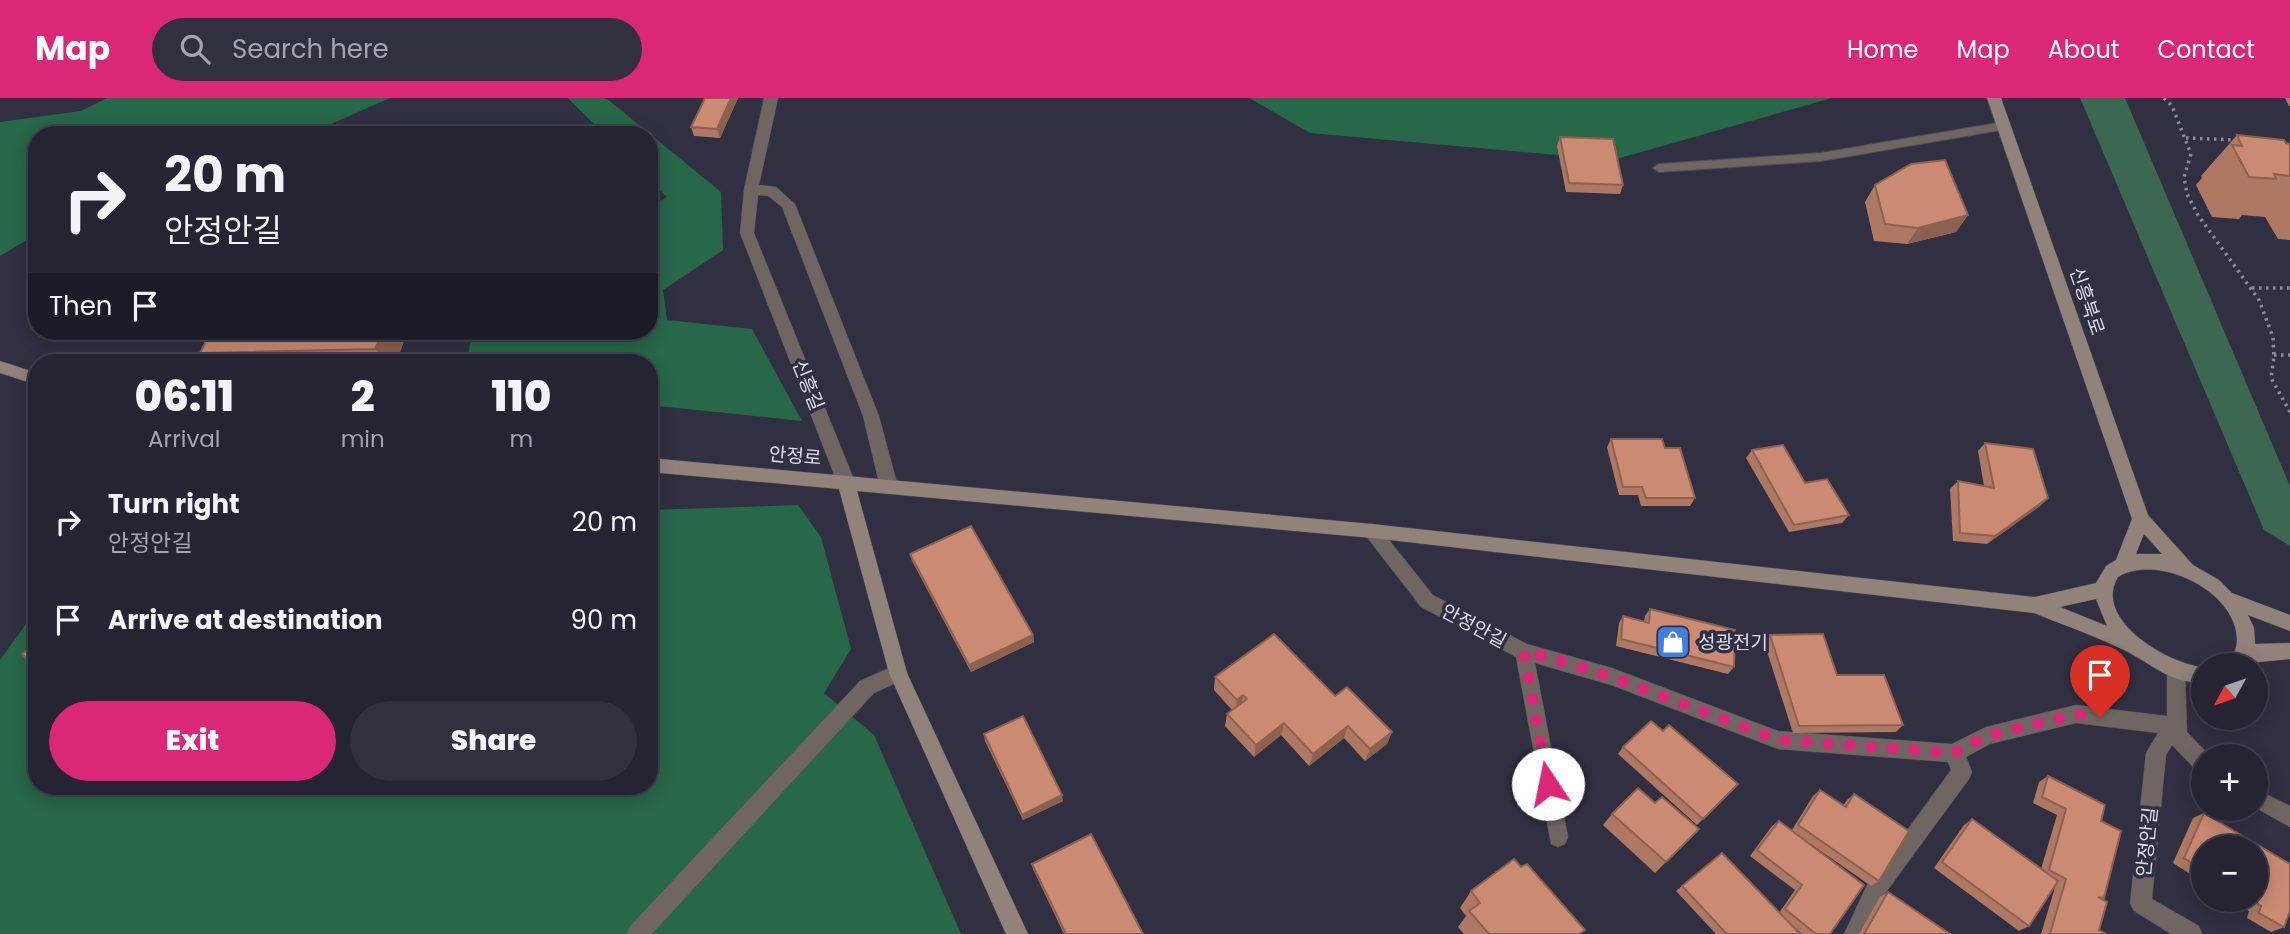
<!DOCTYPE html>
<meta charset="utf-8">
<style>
:root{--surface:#242432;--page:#30303e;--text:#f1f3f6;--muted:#a3a4ac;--line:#41414d;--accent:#db2777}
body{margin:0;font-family:Poppins,"Noto Sans KR",sans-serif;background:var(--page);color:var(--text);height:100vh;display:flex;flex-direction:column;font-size:26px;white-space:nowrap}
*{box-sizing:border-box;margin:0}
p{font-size:23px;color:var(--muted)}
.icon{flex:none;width:38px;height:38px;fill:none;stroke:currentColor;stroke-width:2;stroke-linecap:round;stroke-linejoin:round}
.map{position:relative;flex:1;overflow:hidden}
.details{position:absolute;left:28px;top:256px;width:630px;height:441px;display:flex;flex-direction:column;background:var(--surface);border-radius:28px;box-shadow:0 4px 18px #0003,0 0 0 2px var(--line)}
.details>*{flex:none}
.banner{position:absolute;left:28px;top:28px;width:630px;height:214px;border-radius:28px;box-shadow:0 4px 18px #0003,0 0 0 2px var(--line);background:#242432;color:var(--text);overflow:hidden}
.needle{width:46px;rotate:230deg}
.controls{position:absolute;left:2191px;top:555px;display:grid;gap:14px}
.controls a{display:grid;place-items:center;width:77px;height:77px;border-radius:50%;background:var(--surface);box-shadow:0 4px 18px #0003,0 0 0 2px var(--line);font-size:35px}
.pin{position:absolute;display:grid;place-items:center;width:60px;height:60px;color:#fff;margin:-72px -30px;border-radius:50% 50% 50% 0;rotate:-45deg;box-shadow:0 0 7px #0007}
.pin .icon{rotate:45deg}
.me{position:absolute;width:77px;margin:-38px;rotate:349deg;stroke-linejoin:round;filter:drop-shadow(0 0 5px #0008)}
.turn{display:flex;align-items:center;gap:24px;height:147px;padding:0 21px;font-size:32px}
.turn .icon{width:91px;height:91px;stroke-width:2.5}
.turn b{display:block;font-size:49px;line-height:60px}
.then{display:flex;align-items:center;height:66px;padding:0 21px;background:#0003;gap:14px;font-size:26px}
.eta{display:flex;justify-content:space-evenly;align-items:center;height:119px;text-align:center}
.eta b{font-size:42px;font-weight:800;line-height:49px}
.button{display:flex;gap:14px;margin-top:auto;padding:14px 21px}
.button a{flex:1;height:80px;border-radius:42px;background:var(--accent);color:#fff;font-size:28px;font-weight:800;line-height:80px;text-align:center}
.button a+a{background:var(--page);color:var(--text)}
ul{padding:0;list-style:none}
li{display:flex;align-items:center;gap:21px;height:98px;padding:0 21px}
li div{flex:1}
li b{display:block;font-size:26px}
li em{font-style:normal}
header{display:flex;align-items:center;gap:42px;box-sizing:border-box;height:98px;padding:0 35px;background:var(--accent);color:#fff}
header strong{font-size:33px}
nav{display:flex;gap:38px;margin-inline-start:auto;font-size:24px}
.search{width:490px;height:63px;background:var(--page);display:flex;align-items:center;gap:18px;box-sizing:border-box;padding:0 24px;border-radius:38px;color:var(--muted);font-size:26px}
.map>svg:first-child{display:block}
.green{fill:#3c6750}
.forest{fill:#276848}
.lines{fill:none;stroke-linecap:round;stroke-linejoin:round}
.lane-casing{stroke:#4c4c5d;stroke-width:2}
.street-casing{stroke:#4c4c5d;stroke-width:1}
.secondary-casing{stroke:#4c4c5d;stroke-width:1}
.path{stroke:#8c8d9b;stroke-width:3.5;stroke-dasharray:2.5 4.5;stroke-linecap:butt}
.lane{fill:#6f6661;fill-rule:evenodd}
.street{fill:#6f6661;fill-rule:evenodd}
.secondary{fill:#91827a;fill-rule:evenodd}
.wall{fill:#ae7862}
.shaded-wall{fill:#8d6150}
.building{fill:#ca8b72;stroke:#8d6150;stroke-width:2}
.route{stroke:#db2777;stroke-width:12;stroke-dasharray:0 21.6}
.labels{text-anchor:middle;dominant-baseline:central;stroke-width:7;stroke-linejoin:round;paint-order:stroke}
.street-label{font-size:19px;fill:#dddeea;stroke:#303042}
.poi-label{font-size:19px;fill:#dddeea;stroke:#303042;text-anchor:start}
</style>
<header>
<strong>Map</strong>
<div class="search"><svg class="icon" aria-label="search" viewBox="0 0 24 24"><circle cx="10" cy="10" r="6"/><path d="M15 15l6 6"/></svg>Search here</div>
<nav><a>Home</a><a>Map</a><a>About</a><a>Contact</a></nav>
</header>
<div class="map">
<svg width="2290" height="836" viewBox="0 0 2290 836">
<rect width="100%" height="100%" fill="#303042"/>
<!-- green -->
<path class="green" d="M2080,0h45l165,388v60l-26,-16z"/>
<!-- forest -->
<g class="forest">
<path d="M107,0h283l-84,37h-269v99l-37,22v-134l81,-11z"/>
<path d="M568,0h36l7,4 110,90 2,58 -60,40 4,30 85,9 50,92 -153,-16v-43h-182l5,-31h177v-124l18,-10 -18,-17v-45h-44z"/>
<path d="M1249,0h583l-219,62 -303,-27z"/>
<path d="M798,407l23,32 30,112 -27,44 50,42 87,199h-961v-274l37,-51v45l-9,7 9,12v113h612v-276z"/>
</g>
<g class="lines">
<!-- lane casing -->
<g class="lane-casing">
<path id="lane" d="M2003,24l4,1v6l-186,32 -162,11 -6,-4 6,-4 162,-11z"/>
</g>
<!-- street casing -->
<g class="street-casing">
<g id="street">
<path d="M764,0h14l-19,87 17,2 19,17 84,212 19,71 -3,5h-12l-3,-5 -17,-71 -81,-209 -14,-11 -10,-1 -4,38 101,249 -3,5h-12l-3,-5 -97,-249 4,-43z"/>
<path d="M1372,426l6,2 55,69 94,49 85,24 166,63 174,13 34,-17 90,-22 91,11v-45l2,-6 7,-2 7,2 2,6 2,61 23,24h-7v16l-7,-2 -24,-25 -6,10 -14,144 47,27 3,8h-31l-37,-23 -4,-7 16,-151 12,-20 -82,-10 -86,21 -24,13 6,15 -3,7 -88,120 -15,35h-22l23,-49 84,-115 -3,-8 -170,-13 -167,-64 -76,-22 33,174 -3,7 -7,3 -7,-3 -35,-187 -95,-50 -55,-71 -3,-5 3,-5z"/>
<path d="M898,566l7,3 2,6 -2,6 -31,14 -222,241h-25l3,-8 230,-245z"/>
<path d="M2256,691l34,17v21l-34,-19z"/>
</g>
</g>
<!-- secondary casing -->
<g class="secondary-casing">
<g id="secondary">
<path d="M1987,0h14l147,417 45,50 26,15 13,13 58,22v16l-42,-16 6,13 1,16 35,-1v16l-62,6c4,-9 9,-15 9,-26 -1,-48 -79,-86 -119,-62 -26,42 50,87 85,90v16c-36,-1 -49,-18 -79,-33 -29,-14 -60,-25 -90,-37l-662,-75 -515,-47 50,182 121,261h-22l-117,-261 -50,-184 -190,-17v-14l723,66 663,73 61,-14 10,-17 10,-6 16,-41zM2144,436l18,20h-26zM2096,501l11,27 -47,-19z"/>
<path d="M0,263l37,12v12l-37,-12z"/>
</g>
</g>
<!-- path -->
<g class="path">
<path d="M2164,0l8,8 19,48 -7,23 3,17 11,21 61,85 14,37 1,20 -3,21 19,34"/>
<path d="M2186,40l51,2"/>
<path d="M2252,190h38"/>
<path d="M2274,257h16"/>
</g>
<!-- lane -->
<use href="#lane" class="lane"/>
<!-- street -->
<use href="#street" class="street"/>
<!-- secondary -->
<use href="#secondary" class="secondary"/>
</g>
<!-- wall -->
<g class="wall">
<path d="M738,0l-18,40 -26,-2 -3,-9z"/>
<path d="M2285,0h5v8h-1z"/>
<path d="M2237,37l53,9v96l-12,-1 -13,-22 -23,-2 -3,4 -27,-2 -16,-32 6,-7 -1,-2z"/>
<path d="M1560,39l63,48 -3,9 -54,-2 -9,-46z"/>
<path d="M1875,87l93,30 -12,17 -49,12 -33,-3 -9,-39z"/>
<path d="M408,233l-12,31h-187l-9,-9z"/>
<path d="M1611,341l54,9 30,50 -5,8h-49l-3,-11h-19l-12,-48z"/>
<path d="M1985,345l63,55 -8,8 -53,38 -34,-3 -3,-52 8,-8 26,5 -6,-35z"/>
<path d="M1752,352l53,33 44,32 -7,8 -53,9 -43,-74z"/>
<path d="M910,456l123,81 1,7 -63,30 -59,-111z"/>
<path d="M1650,511l84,58 -6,7 -112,-28 3,-23 4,-7 21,6 1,-6z"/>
<path d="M1770,537l67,40 66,50 -7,7 -103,1 -29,-91z"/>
<path d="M1215,579l120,19 57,36 -5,12 -22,17 -21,-23 -35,28 -28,-31 -27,22 -29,-31 2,-12 5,-4 -18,-20z"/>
<path d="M1663,633l75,53 -41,41 -79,-71 5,-7z"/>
<path d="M984,636l79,67 -40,19 -38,-79z"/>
<path d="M2048,678l53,45 3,77 -2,1 -3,31 7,4h-65l15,-50 -27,42 -10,5 -85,-63 30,-43 8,-6 69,50 16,-54 -24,-12 6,-21z"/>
<path d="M1820,692l23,16 4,-6 7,-6 25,87 -8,5 -69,-48 28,96h-28l-10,-9 8,9h-84l-40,-43 6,-5 97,27 16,-23 -45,-34 22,-30 7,-5 13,9 21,-34z"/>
<path d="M1655,705l44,26 -44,44 -52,-48 9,-11z"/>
<path d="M2204,715l80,114 -13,5 -24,-14 2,-7 -18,-11h25l-53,-53v35l-30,-19 20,-45z"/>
<path d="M1032,766l111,70h-79l-31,-65z"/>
<path d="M1471,793l110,43h-117l-6,-7 8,-11 -6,-8z"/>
<path d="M1888,794l62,42h-91l21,-37z"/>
</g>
<!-- shaded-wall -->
<g class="shaded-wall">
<path d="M731,0h7l-18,40 -3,-9z"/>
<path d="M1968,117l-12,17 -49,12 11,-16z"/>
<path d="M383,233h25l-12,31h-10l-11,-13z"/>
<path d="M2048,400l-8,8 -53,38 8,-8z"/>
<path d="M1033,537l1,7 -63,30 -2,-7z"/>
<path d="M1243,597l-2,13 -6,5 2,-13z"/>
<path d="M1284,625l-3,12 -27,22 2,-12z"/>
<path d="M1348,628l-4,12 -35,28 4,-12z"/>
<path d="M1392,634l-5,12 -22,17 5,-12z"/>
<path d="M1062,697l1,6 -40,19 -1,-5z"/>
</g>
<!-- building -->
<g class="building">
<path d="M705,0h26l-14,31 -26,-2z"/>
<path d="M2237,37l47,5 2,3 4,1v32l-16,-2 2,5 -27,-2 -17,-32 10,1z"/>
<path d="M1560,39l53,2 10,46 -54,-2z"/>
<path d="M1945,62l23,55 -50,13 -33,-4 -10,-39 36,-21z"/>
<path d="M211,233h172l-8,18 -175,4z"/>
<path d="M1611,341h51l3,9h15l15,50h-49l-4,-11h-19z"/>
<path d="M1985,345l48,6 15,49 -53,38 -35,-3 -2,-52 36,7z"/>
<path d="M1783,347l22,38 22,-4 22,36 -55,10 -42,-75z"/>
<path d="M971,428l62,109 -64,30 -59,-111z"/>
<path d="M1650,511l85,21 -1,37 -113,-28 2,-23 26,7z"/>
<path d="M1274,536l61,62 12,-9 45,45 -22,17 -22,-23 -35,28 -29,-31 -28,22 -29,-31 20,-15 -4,-4 -6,5 -22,-23z"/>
<path d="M1823,536l14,41h47l19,50 -104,1 -29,-91z"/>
<path d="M37,545v26l-15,-15z"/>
<path d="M1023,618l39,79 -40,20 -38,-81z"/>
<path d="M1651,623l12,10 6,-6 69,59 -35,35 -80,-72z"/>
<path d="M2048,678l57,29 -4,16 20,10 -17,67 -6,-1 9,5 -8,28 7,4h-56l16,-55 -17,-9 17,-61 -24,-12z"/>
<path d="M1638,690l17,15 7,-6 37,32 -33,33 -54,-48z"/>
<path d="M1820,692l26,17 8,-13 55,37 -30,50 -81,-56z"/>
<path d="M2204,715l86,51v47l-6,16 -25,-14 2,-7 -9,-6h4v-53h-53v23l-19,-12z"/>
<path d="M1972,721l86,62 -29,45 -87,-64z"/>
<path d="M1779,723l85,64 -34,49h-14l-31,-25 17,-24 -45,-35z"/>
<path d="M1091,736l52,100h-77l-34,-70z"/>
<path d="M1722,755l78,81h-72l-3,-2 -43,-46z"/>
<path d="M1514,761l7,8 6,-3 58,66 -6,4h-90l-20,-23 11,-8 -9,-12z"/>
<path d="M1888,794l62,42h-86z"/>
</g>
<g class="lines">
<!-- route -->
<path class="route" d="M1548,686l-24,-132 24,5 64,20 166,63 176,13 32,-17 90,-22 24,3"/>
</g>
<!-- icons -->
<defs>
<g id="shop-square" transform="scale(1.75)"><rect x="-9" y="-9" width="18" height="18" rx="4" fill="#3f7fe0" stroke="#303042"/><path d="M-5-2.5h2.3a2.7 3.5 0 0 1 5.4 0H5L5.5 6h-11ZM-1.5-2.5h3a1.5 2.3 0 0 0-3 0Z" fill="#fff"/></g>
</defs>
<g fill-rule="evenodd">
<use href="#shop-square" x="1673" y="544"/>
</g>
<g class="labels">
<!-- street labels -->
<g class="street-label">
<text transform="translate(2087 203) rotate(71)">신흥북로</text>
<text transform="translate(808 287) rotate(68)">신흥길</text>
<text transform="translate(795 358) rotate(5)">안정로</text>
<text transform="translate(1474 528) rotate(28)">안정안길</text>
<text transform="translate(2147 744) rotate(-84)">안정안길</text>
</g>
<!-- poi labels -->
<g class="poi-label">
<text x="1698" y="544">성광전기</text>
</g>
</g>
</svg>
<div class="controls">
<a><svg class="needle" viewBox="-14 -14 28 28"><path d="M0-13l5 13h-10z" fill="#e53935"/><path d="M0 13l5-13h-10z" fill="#a3a4ac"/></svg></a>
<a>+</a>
<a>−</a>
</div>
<div class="pin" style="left:2100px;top:619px;background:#d93025"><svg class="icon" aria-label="arrive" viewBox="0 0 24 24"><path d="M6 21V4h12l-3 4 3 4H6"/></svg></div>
<svg class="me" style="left:1548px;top:686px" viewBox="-20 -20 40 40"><circle r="19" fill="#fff"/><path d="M0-13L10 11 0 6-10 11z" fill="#db2777"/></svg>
<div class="banner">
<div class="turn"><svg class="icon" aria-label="right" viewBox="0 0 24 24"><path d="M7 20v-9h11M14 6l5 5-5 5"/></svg><div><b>20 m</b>안정안길</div></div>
<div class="then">Then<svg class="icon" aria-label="arrive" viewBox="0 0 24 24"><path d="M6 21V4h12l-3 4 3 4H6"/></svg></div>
</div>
<section class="details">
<div class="eta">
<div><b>06:11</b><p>Arrival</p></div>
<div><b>2</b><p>min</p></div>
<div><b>110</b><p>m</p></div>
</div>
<ul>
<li><svg class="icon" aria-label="right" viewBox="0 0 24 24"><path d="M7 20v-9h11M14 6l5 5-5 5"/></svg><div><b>Turn right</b><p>안정안길</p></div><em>20 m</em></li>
<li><svg class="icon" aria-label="arrive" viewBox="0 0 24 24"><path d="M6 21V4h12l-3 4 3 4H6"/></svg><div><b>Arrive at destination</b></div><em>90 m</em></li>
</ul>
<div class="button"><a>Exit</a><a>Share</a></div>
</section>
</div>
